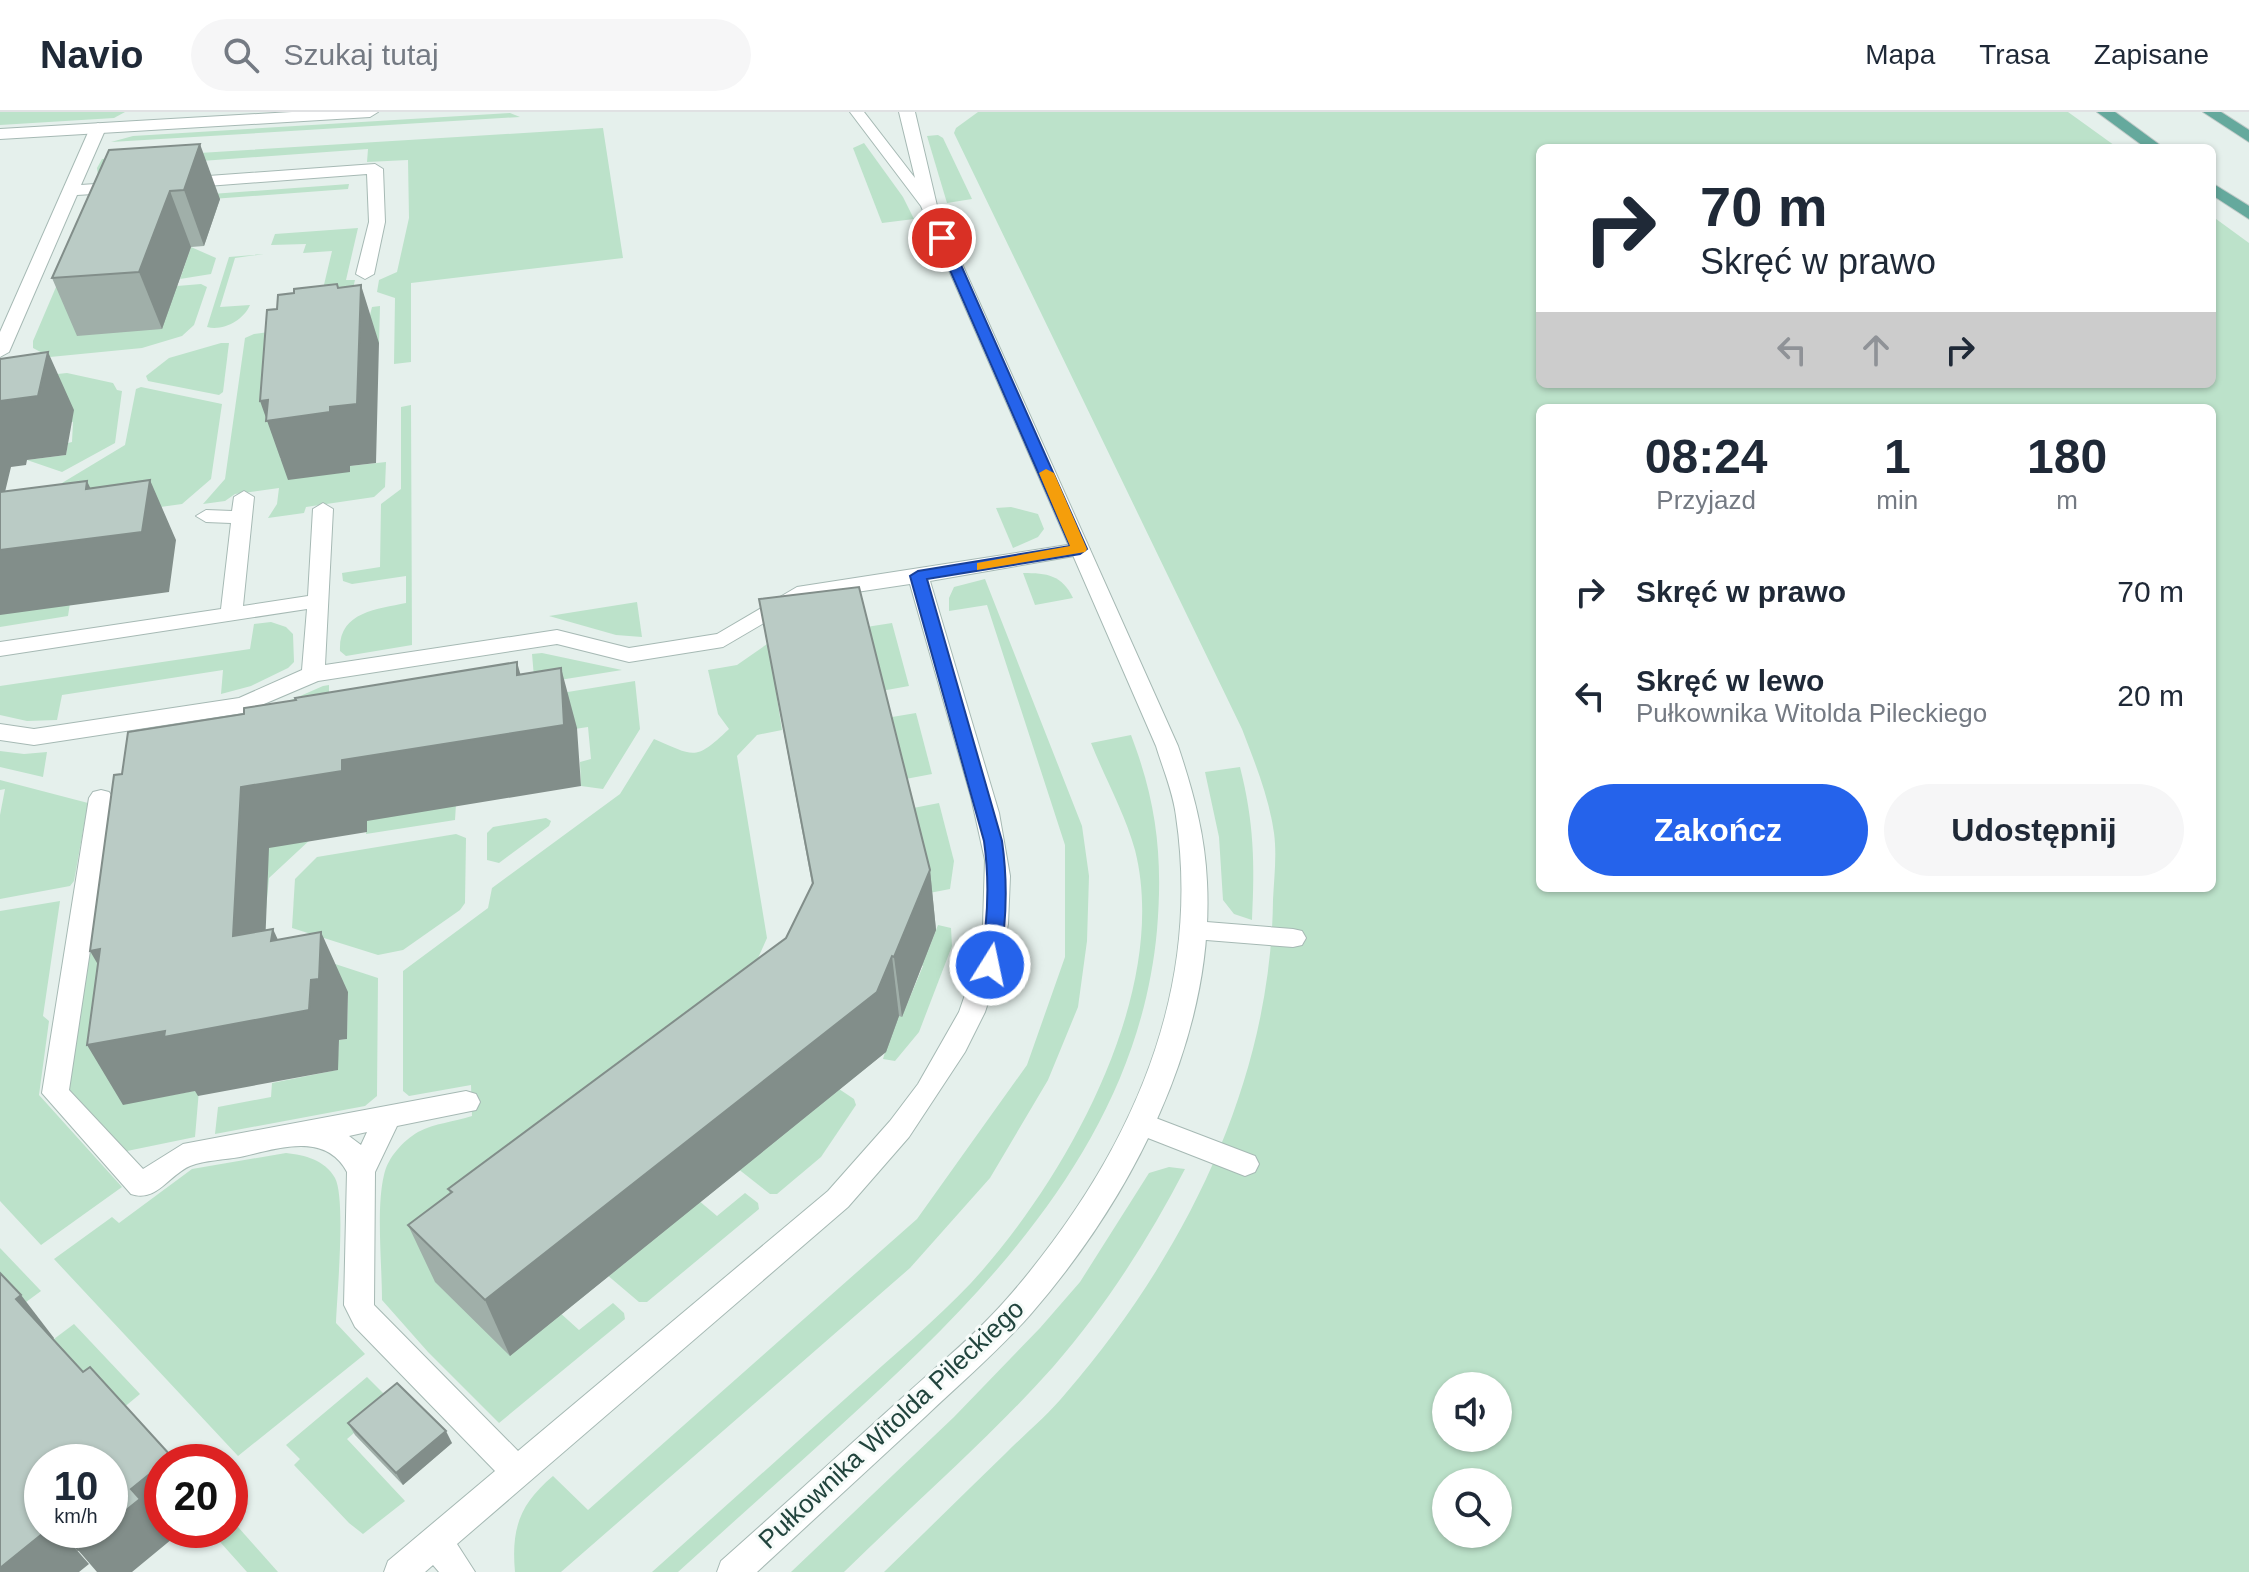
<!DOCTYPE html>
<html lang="pl">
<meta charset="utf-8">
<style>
:root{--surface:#fff;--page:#f6f6f7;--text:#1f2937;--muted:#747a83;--line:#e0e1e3;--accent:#2563eb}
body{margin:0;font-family:Arial,sans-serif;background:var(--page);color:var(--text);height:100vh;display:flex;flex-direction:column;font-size:30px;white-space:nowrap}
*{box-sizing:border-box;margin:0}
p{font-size:26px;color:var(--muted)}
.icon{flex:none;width:44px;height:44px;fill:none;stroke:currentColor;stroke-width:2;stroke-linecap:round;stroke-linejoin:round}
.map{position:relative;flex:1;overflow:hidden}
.drawer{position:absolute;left:1536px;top:292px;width:680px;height:488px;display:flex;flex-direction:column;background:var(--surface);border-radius:12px;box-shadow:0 2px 6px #0004}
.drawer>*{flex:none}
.hud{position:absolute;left:1536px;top:32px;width:680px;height:244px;border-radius:12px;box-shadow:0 2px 6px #0004;background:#fff;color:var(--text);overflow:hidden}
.controls{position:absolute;left:1432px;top:1260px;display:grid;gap:16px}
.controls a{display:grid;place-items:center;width:80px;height:80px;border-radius:50%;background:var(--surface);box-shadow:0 2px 6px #0004;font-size:40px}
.speed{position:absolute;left:24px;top:1332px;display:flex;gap:16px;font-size:40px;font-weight:700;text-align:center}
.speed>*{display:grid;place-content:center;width:104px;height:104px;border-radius:50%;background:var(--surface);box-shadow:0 2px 6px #0004;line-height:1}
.speed small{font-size:20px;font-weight:400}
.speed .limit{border:12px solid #d22;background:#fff;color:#111}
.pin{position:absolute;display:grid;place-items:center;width:68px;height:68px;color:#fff;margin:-34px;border:4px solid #fff;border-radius:50%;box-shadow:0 2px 8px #0007}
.me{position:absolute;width:88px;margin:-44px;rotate:10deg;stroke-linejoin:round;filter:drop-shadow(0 0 6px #0008)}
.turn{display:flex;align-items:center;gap:28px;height:168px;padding:0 32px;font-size:36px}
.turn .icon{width:104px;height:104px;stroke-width:2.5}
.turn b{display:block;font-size:56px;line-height:68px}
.lanes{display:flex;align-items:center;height:76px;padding:0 32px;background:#0003;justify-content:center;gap:40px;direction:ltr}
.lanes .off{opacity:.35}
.eta{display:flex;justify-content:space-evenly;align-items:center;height:136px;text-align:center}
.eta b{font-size:48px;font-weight:700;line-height:56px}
.cta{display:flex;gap:16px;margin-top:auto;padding:16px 32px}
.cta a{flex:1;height:92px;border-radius:48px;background:var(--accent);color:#fff;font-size:32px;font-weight:700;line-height:92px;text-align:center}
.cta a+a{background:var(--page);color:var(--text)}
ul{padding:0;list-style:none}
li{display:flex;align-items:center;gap:24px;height:104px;padding:0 32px}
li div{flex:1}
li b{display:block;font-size:30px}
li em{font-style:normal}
header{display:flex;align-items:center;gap:48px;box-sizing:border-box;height:112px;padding:0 40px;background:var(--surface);border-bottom:2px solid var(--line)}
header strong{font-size:38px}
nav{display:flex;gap:44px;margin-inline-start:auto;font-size:28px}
.search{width:560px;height:72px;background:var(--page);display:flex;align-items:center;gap:20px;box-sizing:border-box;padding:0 28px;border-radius:44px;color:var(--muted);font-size:30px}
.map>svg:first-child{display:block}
.green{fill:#bce2ca;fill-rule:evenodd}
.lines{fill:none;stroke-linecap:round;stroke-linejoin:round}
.service-casing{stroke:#a6b9b4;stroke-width:2}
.minor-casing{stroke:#a6b9b4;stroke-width:2}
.primary-casing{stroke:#c1cbc9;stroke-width:2}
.service{fill:#fff;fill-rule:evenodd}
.minor{fill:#fff;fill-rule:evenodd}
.primary{fill:#65a99d;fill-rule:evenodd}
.wall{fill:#a0afa9}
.shaded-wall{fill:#828e8a}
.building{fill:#bacbc5;stroke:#828e8a;stroke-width:2}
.route{fill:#2563eb;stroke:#184099;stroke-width:2}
.slow{fill:#f59e0b}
.labels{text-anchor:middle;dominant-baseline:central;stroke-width:6;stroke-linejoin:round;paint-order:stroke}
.street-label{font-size:26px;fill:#21443d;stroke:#f6fbf9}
</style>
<header>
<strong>Navio</strong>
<div class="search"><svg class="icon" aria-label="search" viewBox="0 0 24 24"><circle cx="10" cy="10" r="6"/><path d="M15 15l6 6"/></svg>Szukaj tutaj</div>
<nav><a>Mapa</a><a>Trasa</a><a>Zapisane</a></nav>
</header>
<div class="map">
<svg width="2249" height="1460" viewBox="0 0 2249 1460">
<rect width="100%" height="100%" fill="#e5f0ec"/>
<!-- green -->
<g class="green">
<path d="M0,0h125l-11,6 -114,7z"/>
<path d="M978,0h1090l50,36h-578v236h672v-168l37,27v1329h-1365c41,-40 81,-79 122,-119 20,-20 42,-38 60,-60 118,-137 205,-310 207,-493 1,-21 4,-45 1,-67 -5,-36 -19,-70 -32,-104l-288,-596 2,-5zM1540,296h672v480h-672zM1446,1274h52v52h-52zM1446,1370h52v52h-52z"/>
<path d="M510,1l10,4 -409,25 22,-6z"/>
<path d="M603,16l20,130 -212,25v79l-17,2 1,-66 -18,-6 2,-12 18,-8 12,-54 -1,-58 -41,2 1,-13 -235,17 -35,9 -1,-7 5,-9z"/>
<path d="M938,23l5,3 29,61 -25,4 -20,-67z"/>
<path d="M864,31l39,54 11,22 -32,4 -29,-75z"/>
<path d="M349,72l-1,5 -217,16 46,81 24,-2 6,3 -13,38 -12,11 -40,12 -92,9 -17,-9v-7l55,-129 28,-11z"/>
<path d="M358,116l-12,52h9l-6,25 -59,-4 3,-9 30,-3 9,-38 -29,2 3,-9 -35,1 4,-11z"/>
<path d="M191,135l25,11 -5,16 -31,5z"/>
<path d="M264,142l-29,4 -15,49 30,-2c-7,16 -27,26 -43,22l22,-70z"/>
<path d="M380,194l-1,37 -23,3 -74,96 -2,17 70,13v-6l36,-4 -1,25 -11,10 -68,10 -2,6 -36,5 9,-14 2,-16 -44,6 -10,7 -22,3 22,-25 20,-141 9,-4 115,-15 3,-12z"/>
<path d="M221,231h8l-6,49 -4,3 -71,-14 -2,-5 23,-18z"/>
<path d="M67,261l46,10 4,7 5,1 -7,52 -53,29 -35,-12 39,-5 2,-12 4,-1 1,-20 -12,1 -61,-43z"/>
<path d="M141,275l81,17 -11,75 -29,25 -115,16 -12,-4 7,-33 63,-38 11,-56z"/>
<path d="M411,293l1,240 -66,11 -6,-5c-2,-39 37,-42 66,-48v-27l-54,8 -9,-3 -1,-8 38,-6 1,-63 20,-15v-82z"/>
<path d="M1011,395l27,7 6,15 -6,8 -25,11 -17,-40z"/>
<path d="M1023,461c24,0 39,2 50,25l-38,7z"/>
<path d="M985,467l97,247 7,50 -2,65 -9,66 -30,73 -58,98 -80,90 -349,304h-46c-4,-44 5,-68 38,-96l35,34 329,-291 110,-154 38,-108v-112l-78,-240 -38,6v-13l5,-11z"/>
<path d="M637,490l5,35 -26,-2 -67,-19z"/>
<path d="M70,491l-2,13 -68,11v-14z"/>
<path d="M271,510l15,5 7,7 1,28 -6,6 -37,18 -30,8 2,-24 -161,25 -5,25 -30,1 -27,-6v-29l250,-37 4,-25z"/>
<path d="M892,511l17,63 -39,7 -95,-8 7,45 -25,5 -20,21 30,182 -17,38 -192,335 21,19 34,-27 11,10 1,6 -126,104 -71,-71 -46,-52c0,-36 -6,-92 2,-125 4,-18 19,-34 34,-43 17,-9 36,-10 54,-16l-1,-31 -62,11 -6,-5v-120l85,-63 4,-20 128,-94 34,-55c42,18 41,22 75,-10l-11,-15 -10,-44 29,-5 33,-23z"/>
<path d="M542,541l80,17 -443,71 71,-23 73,-32 6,-1v25l205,-33 -2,-23z"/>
<path d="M635,569l5,48 -37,60 -22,-3 -1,-24 11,-3 -3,-32 -53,8 -352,20z"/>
<path d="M916,601l16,61 -37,7 -15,-62z"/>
<path d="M1131,623c26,68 32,123 26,195 -19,210 -169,362 -317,496 -54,49 -108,97 -162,146h-26c68,-61 135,-121 203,-182 39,-35 80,-69 116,-107 94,-102 200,-290 164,-433 -10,-36 -30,-72 -44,-107z"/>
<path d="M0,639l24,3 23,-2 -4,25 -43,-10z"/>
<path d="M1240,655c14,55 15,97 12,153l-18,-6 -11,-14 -4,-63 -14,-65z"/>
<path d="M0,668l88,23 -14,78 -4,5 -70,13v-84l5,-26 -5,1z"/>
<path d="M939,691l15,58 -4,28 -31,6 -16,-85z"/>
<path d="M456,692l-1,16 -89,14 1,-17z"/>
<path d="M546,706l5,3 -2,5 -50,37 -12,-3v-27l6,-6z"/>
<path d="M456,722l10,4 -1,65 -5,7 -57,40 -25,5 -86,-27 3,-49 22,-22z"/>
<path d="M250,724l62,2 -43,40 -3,31z"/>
<path d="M103,746l20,246 76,-14 -4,47 -68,14 -58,-62z"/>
<path d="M60,789l-17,115 6,5 -10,74 83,92 -81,58 -41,-44v-290z"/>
<path d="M938,813l13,3 1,18 -33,86 -24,29 -12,-2 13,-44 6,1 21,-50 -6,-1 12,-17z"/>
<path d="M277,833l101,33 -1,118 -12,10 -150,28 3,-27 53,-10 1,-14 65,-13 2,-30 8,-1 1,-46z"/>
<path d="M833,973l21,14 2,6 -35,52 -44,37h-7l-33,-26z"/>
<path d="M286,1041c19,2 39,7 49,25 11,20 2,117 1,145l29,31 -127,102 -184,-197 58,-42 7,6 73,-54z"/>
<path d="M1169,1055l16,2c-37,71 -79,137 -132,198 -65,73 -140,137 -209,205h-53l163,-155 86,-89 40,-46 69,-109z"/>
<path d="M745,1081l13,10 1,6 -112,93h-8l-33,-28 18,-10 74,-64 19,16z"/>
<path d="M0,1136l41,43 -23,17 -18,-20z"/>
<path d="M74,1212l66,70 -24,20 -66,-72z"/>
<path d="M367,1265l24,24 -44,38 58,62 -42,33 -14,-11 -55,-58 6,-6 -14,-14z"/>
<path d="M230,1406l48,54h-31l-35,-39 18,-3z"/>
</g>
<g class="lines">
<!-- service casing -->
<g class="service-casing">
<g id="service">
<path d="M98,11l8,5 -25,57 43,-3 8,5 -8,5 -47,3 -68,157 -9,5v-25l90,-204z"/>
<path d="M375,52l8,5 2,53 -11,52 -9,5 -9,-5 13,-52 -2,-48 -186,14 -8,-5 8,-5z"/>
<path d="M244,379l10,6 -11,109 65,-10 5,-87 10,-6 10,6 -8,156 232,-35 72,18 88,-14 80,-47 283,-44 10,6 -10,6 -150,26 69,232 11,63 -2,48 -9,45 -14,43 -20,40 -56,85 -61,70 -391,337 18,28h-36l-6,-7 -8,7h-41l4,-11 107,-90 -140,-144 -11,-22 3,-133c-22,-41 -70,-23 -107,-15 -16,3 -35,3 -50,9 -21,9 -34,37 -59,28l-89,-101 47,-295 4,-6 8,-2 8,2 4,6 -44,292 74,79 40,-25 283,-53 10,3 4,8 -4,8 -79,16 -22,46 -1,133 144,146 310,-260 62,-70 28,-37 41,-72 15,-43 9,-45 2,-64 -14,-63 -61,-213 -107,16 -80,47 -94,15 -72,-18 -239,37 -75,32 -209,32 -34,-5v-16l34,5 205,-31 63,-28 5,-61 -307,47v-14l221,-33 10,-86 -25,-1 -10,-6 10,-6 26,1 2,-14zM367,1020l-6,13 -12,-9z"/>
<path d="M1194,809l99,8 9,2 4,7 -4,7 -9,2 -99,-8 -9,-2 -4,-7 4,-7z"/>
<path d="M1140,1000l115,44 4,8 -4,8 -10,4 -115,-45 -4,-8 4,-8z"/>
</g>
</g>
<!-- minor casing -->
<g class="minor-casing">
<g id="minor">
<path d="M292,0h86l-8,5 -370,22v-10z"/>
<path d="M850,0h14l51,66 -16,-66h16l23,98 240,536c15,45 27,88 29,136 8,157 -76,317 -177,433 -32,36 -69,68 -104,101 -56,52 -113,104 -169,156h-40l4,-11c61,-54 121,-109 181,-163 37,-34 77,-66 110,-105 115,-135 191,-296 164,-477 -3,-24 -13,-47 -20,-70l-235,-540z"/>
</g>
</g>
<!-- primary casing -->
<g class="primary-casing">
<g id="primary">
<path d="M2097,0h18l49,36h-18z"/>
<path d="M2203,0h18l28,18v12z"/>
<path d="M2212,71l37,23v13l-37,-24z"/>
</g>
</g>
<!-- service -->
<use href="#service" class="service"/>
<!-- minor -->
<use href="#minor" class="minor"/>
<!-- primary -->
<use href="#primary" class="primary"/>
</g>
<!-- wall -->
<g class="wall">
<path d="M109,38l111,49 -16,47 -13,1 -29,82 -85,7 -25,-58z"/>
<path d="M759,487l171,271 6,60 -34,87 -3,-1 -13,36 -376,304 -75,-74 -27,-57 42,-32 -2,-4 338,-251 26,-54z"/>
<path d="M348,1311l104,20 -49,42 -48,-50z"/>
</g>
<!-- shaded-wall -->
<g class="shaded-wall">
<path d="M200,32l20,55 -16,47 -20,-56z"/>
<path d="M170,79l21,56 -29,82 -23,-57z"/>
<path d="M361,173l18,58 -3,120 -26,3v6l-62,8 -28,-79 8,-1 62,7z"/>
<path d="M48,240l26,58 -8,45 -39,5 -1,5 -15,2 -11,46v-112z"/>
<path d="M150,368l26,60 -7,52 -169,23v-65l86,-61 1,-8 26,55z"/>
<path d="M517,550l17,61 27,-55 16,60 4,58 -214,35v11l-98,16 -6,148 -30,-60 8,-149 101,-27 175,-85z"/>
<path d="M930,758l6,60 -34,87 -8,-60z"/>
<path d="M273,817l28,61 -30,-49z"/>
<path d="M321,820l27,60 -1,47 -8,1 -1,30 -140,26 -3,-5 -72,14 -36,-60 224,-65z"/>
<path d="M100,837l25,62 -35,-60z"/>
<path d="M892,844l7,60 -13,36 -376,304 -25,-56z"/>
<path d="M21,1183l33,43 -4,4 -34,-43z"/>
<path d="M446,1319l6,12 -49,42 -7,-12z"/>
<path d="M171,1344l4,6h-11z"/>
<path d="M162,1352v66h2l8,9 -40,33h-35l-19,-22 24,-20h8v-7l21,-34z"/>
<path d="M47,1418h12l30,34 -10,8h-79v-4z"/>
</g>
<!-- building -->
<g class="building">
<path d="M200,32l-16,46 -14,1 -31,81 -87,6 57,-128z"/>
<path d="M337,172l1,4 23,-3 -4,119 -27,3v5l-64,9 2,-21 -8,1 7,-91 10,-1 1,-14 16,-2v-4z"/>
<path d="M48,240l-10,44 -38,5v-42z"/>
<path d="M150,368l-8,52 -142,18v-58l87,-11 -1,8z"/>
<path d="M859,475l71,283 -36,87 -2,-1 -15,36 -392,308 -77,-75 44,-33 -4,-3 338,-251 27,-55 -54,-284z"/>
<path d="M517,550v13l44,-7 3,57 -222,35v11l-101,16 -8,149 40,-7 -2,12 50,-9 -2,47 -8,1 -2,30 -145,27 1,-6 -78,14 13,-96 -10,2 24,-176 8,-1 6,-42 116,-18v-6l52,-8 -1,-2z"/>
<path d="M0,1161l21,22 -5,4 67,73 7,-5 81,89 -7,6h-2v2l-31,25 9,10 -30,24v-61h-68v68h5l-47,38z"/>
<path d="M397,1271l49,48 -50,42 -48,-50z"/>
<path d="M59,1418h43l-24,20z"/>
</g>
<!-- route -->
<path class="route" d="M942,123l7,3 138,311 -7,5 -153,25 75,262c6,42 5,81 -3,124l-2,5h-14l-3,-5c8,-42 10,-82 4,-124l-74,-265 8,-5 152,-25 -134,-308z"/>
<!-- slow -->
<path class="slow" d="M1046,357l8,4 33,76 -2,3 -108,18v-7l93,-17 -31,-73z"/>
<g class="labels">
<!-- street labels -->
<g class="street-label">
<text transform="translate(891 1312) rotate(-43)">Pułkownika Witolda Pileckiego</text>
</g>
</g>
</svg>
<div class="controls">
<a><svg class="icon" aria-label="sound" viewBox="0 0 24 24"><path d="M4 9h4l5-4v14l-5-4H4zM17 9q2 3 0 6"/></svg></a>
<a><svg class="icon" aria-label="search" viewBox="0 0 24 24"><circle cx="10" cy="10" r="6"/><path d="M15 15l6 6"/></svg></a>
</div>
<div class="speed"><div>10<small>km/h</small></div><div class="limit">20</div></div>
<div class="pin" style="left:942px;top:126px;background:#d93025"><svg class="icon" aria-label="arrive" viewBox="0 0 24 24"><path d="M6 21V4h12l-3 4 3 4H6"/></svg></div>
<svg class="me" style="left:990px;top:853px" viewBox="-20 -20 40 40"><circle r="17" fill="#2563eb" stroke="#fff" stroke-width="3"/><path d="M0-11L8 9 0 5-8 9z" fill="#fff"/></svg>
<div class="hud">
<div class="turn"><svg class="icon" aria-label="right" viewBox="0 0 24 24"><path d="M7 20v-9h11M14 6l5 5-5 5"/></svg><div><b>70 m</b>Skręć w prawo</div></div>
<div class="lanes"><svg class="icon off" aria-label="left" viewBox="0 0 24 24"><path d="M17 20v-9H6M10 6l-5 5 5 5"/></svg><svg class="icon off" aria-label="ahead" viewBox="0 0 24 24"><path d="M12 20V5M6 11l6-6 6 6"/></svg><svg class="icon" aria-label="right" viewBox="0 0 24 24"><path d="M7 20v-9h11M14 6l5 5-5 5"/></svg></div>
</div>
<section class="drawer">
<div class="eta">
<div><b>08:24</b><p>Przyjazd</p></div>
<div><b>1</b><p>min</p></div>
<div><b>180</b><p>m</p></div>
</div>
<ul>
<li><svg class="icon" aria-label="right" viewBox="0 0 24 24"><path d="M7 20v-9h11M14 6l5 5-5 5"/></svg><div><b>Skręć w prawo</b></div><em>70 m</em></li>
<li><svg class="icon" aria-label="left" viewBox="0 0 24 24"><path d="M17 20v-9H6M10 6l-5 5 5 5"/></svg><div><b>Skręć w lewo</b><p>Pułkownika Witolda Pileckiego</p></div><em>20 m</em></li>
</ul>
<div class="cta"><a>Zakończ</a><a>Udostępnij</a></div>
</section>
</div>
